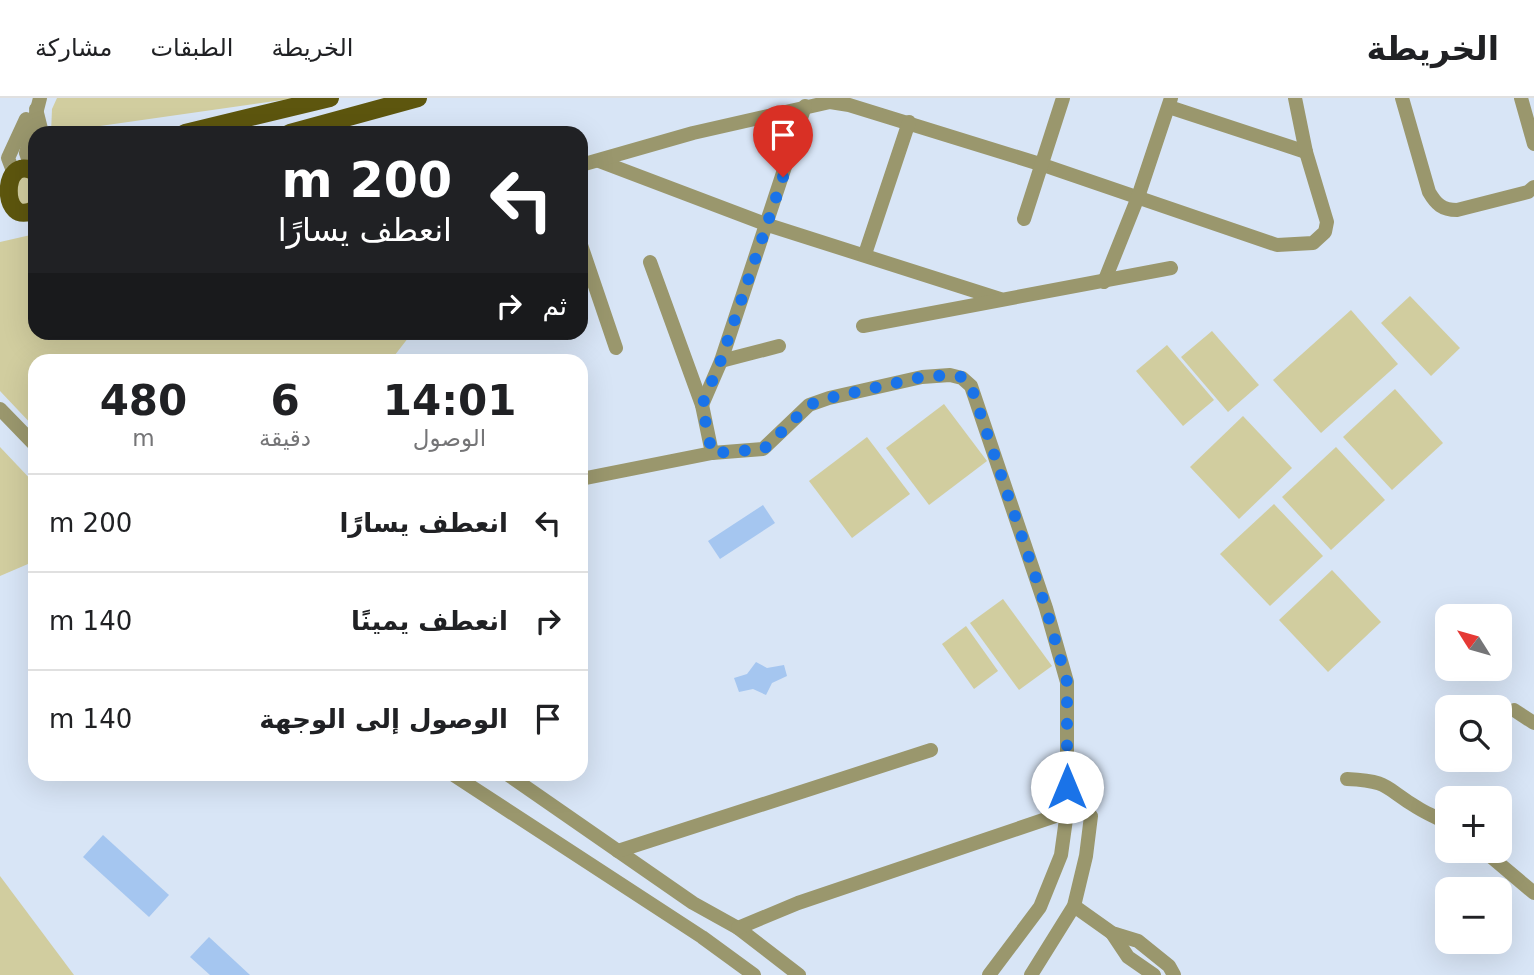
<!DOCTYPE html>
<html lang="ar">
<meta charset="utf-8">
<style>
:root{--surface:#fff;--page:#f6f6f6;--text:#202124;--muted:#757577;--line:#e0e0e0}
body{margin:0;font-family:"DejaVu Sans","Noto Sans Arabic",sans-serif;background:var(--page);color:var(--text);direction:rtl;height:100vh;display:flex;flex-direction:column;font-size:26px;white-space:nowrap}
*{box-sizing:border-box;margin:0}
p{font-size:23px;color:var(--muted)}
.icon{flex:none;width:38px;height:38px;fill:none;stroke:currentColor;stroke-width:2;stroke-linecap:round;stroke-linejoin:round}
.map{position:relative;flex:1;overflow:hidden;direction:ltr}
.panel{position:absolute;left:28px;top:256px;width:560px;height:427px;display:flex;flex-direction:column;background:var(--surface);border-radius:21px;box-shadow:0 7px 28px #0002;direction:rtl}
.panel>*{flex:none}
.hud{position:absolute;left:28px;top:28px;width:560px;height:214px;border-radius:21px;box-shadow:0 7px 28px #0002;direction:rtl;background:#202124;color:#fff;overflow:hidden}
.needle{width:46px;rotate:307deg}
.tools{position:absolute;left:1435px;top:506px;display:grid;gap:14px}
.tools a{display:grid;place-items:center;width:77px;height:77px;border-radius:14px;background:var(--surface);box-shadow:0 7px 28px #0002;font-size:35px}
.pin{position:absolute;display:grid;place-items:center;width:60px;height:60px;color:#fff;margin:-72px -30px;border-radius:50% 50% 50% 0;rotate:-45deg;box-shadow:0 0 7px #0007}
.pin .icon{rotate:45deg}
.me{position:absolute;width:77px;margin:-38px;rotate:0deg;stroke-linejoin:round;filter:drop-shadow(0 0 5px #0008)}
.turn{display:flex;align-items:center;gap:24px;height:147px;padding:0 21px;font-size:32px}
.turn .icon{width:91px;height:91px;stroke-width:2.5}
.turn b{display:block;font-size:49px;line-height:60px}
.then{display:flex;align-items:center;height:66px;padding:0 21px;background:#0003;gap:14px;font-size:26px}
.eta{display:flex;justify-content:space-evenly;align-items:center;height:119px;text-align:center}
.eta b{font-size:42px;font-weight:700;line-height:49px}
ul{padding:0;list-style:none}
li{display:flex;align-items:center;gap:21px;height:98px;padding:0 21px;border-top:2px solid var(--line)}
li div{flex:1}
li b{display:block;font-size:26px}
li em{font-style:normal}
header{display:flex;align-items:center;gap:42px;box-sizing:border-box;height:98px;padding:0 35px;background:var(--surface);border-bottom:2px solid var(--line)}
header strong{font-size:33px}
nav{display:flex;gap:38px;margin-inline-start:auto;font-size:24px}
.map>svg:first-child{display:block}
.green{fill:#d1cd9f}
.water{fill:#a5c6f0}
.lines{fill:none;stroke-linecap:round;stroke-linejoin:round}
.street{stroke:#9a976d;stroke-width:14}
.primary{stroke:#5d560e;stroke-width:18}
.route{stroke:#1a73e8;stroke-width:12;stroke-dasharray:0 21.6}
</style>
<header>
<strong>الخريطة</strong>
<nav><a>الخريطة</a><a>الطبقات</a><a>مشاركة</a></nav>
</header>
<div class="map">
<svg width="1534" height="877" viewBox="0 0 1534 877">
<rect width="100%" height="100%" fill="#d8e5f6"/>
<!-- green -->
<g class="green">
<path d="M57,0h240l-246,35 1,-24z"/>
<path d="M15,77l20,4v22l-12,5 -16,-19z"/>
<path d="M35,136v98l377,1 -21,27h-356v68l-35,-37v-149z"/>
<path d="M1410,198l50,52 -29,28 -50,-53z"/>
<path d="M1351,212l47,54 -77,69 -48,-53z"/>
<path d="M1212,233l47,54 -31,27 -47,-55z"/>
<path d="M1167,247l47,55 -31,26 -47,-55z"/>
<path d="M1395,291l48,54 -51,47 -49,-53z"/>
<path d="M944,306l43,57 -58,44 -43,-57z"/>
<path d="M1243,318l49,52 -53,51 -49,-52z"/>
<path d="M867,339l43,57 -58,44 -43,-57z"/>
<path d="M0,349l35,37v77l-35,15z"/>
<path d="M1336,349l49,53 -54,50 -49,-53z"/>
<path d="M1274,406l49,52 -53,50 -50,-52z"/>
<path d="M1332,472l49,52 -53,50 -49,-52z"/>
<path d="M1003,501l49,67 -33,24 -49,-67z"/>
<path d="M966,528l32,45 -24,18 -32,-45z"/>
<path d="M0,778l74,99h-74z"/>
</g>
<!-- water -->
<g class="water">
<path d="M763,407l12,18 -55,36 -12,-18z"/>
<path d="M756,564l11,6 17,-3 3,11 -15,7 -6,12 -13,-6 -14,3 -5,-14 13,-4z"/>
<path d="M103,737l66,60 -20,22 -66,-60z"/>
<path d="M209,839l41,38h-40l-20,-18z"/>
</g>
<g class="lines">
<!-- street -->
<g class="street">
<path d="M1402,0l27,94c7,12 13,18 28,18l71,-18 6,-5"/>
<path d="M1521,0l13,46"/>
<path d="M1169,9l137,45"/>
<path d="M36,11l6,24"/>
<path d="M599,63l169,64 232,74"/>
<path d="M581,67l112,-32 137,-31 19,3 194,60 234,80 36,-2 12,-11 2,-10 -21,-70 -11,-54"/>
<path d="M32,72l-6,-17 14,-55"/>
<path d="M13,73l-5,-13 18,-39"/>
<path d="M1024,121l39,-121"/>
<path d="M581,147l35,103"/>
<path d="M865,156l44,-132"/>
<path d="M1104,184l34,-85 33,-99"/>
<path d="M863,228l308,-58"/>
<path d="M721,263l58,-15"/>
<path d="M702,307l19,-44 84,-255"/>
<path d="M0,311l35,36"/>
<path d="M712,355l51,-4 46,-44 20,-7 93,-21 28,-2 12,3 9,8 75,222 21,74v130l-6,43 -21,52 -51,68"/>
<path d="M581,381l131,-26 -10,-48 -52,-143"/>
<path d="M1514,612l20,13"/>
<path d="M452,676l250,163 52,38"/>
<path d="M507,676l186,129 45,25 61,47"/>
<path d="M1347,681c44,2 37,9 71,29 9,6 20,9 29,16"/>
<path d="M1483,752l51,43"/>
<path d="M618,753l313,-101"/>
<path d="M1074,808l38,27 26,8 31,25 5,9"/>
<path d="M738,830l60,-25 269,-91"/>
<path d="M1112,835l16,24 26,18"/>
<path d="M1031,877l43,-69 12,-50 5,-40"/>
</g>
<!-- primary -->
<g class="primary">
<path d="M185,35l145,-35"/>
<path d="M290,35l128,-35"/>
<path d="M35,74c-35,-21 -35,59 0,37"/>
</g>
</g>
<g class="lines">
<!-- route -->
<path class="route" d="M783,79l-62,183 -19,45 10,48 52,-4 45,-44 20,-7 93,-21 28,-2 12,2 9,9 75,222 21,74v105"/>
</g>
</svg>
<div class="tools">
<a><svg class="needle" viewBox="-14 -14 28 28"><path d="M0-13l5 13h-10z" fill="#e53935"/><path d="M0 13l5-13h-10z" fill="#757577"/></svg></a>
<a><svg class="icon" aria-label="search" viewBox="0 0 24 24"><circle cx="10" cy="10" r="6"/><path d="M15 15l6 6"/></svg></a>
<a>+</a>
<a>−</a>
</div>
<div class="pin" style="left:783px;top:79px;background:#d93025"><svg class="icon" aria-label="arrive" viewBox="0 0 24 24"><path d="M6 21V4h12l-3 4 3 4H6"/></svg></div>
<svg class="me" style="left:1067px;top:689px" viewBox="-20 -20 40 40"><circle r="19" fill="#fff"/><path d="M0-13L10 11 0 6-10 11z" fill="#1a73e8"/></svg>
<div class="hud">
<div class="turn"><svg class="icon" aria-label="left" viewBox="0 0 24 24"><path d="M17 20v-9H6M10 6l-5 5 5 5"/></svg><div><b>200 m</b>انعطف يسارًا</div></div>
<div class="then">ثم<svg class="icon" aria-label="right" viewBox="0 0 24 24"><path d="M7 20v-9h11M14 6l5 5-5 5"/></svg></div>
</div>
<section class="panel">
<div class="eta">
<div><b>14:01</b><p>الوصول</p></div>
<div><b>6</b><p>دقيقة</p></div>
<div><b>480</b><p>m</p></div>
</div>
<ul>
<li><svg class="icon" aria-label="left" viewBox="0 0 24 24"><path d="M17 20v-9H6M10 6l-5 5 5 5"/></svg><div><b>انعطف يسارًا</b></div><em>200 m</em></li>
<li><svg class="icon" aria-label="right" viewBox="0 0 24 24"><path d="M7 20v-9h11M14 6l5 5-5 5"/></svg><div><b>انعطف يمينًا</b></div><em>140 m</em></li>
<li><svg class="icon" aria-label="arrive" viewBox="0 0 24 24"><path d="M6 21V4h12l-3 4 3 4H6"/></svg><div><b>الوصول إلى الوجهة</b></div><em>140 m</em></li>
</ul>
</section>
</div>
